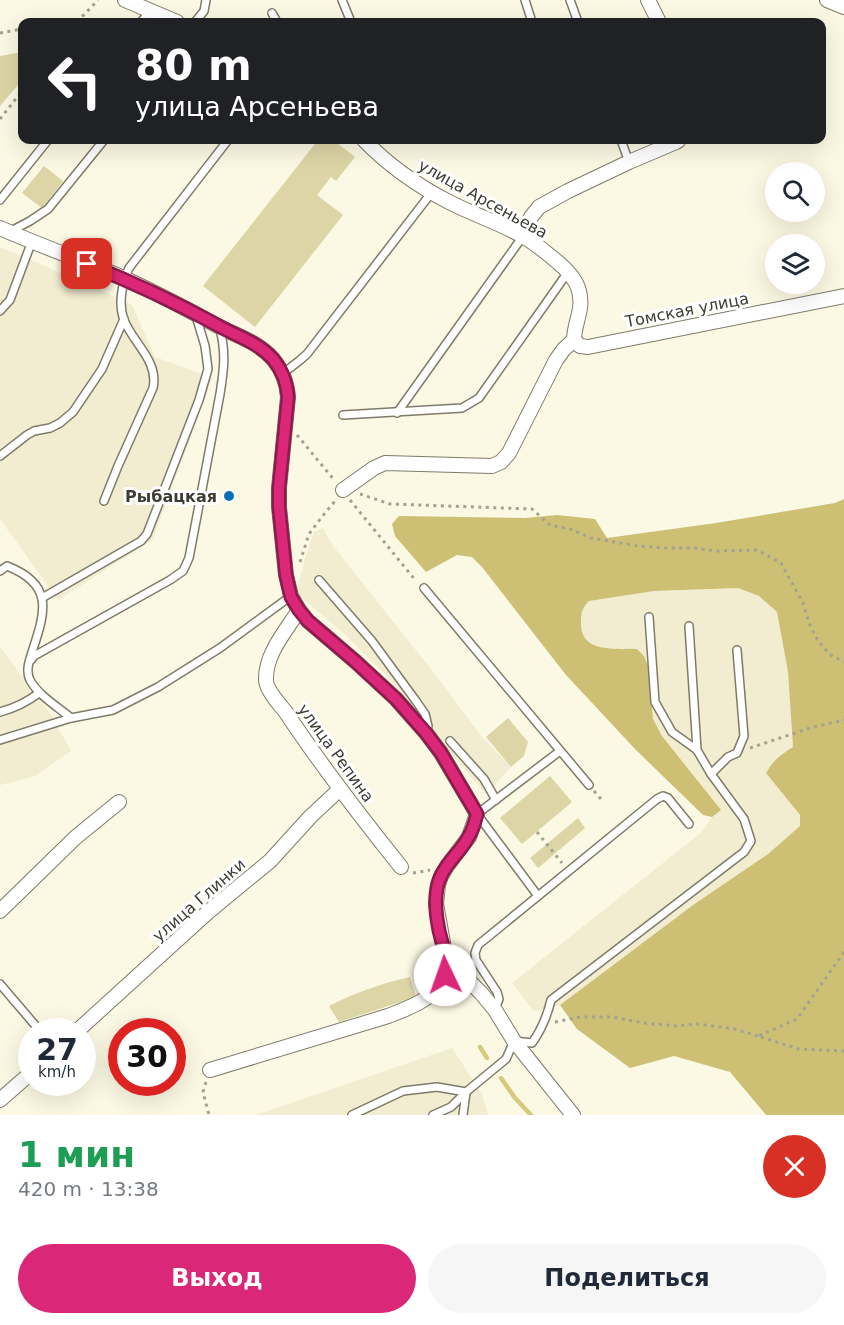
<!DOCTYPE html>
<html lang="ru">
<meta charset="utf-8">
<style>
:root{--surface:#fff;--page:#f6f6f7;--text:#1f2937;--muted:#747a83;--accent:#db2777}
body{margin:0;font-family:"DejaVu Sans",sans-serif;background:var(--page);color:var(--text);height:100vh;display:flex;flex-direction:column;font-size:22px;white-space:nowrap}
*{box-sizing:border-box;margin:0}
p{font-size:20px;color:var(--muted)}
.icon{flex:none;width:33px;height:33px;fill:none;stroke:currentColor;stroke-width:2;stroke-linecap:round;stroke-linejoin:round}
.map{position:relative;height:1115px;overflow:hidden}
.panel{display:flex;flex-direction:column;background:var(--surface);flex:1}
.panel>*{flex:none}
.banner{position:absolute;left:18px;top:18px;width:808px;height:126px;border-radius:12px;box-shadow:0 6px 24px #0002;background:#202124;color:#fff;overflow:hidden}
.buttons{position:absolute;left:765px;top:162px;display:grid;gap:12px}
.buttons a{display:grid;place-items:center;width:60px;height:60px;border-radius:50%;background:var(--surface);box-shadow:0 6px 24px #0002;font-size:30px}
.speed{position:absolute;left:18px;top:1018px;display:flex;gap:12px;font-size:30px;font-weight:700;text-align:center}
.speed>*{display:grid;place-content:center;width:78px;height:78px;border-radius:50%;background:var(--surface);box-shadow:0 6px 24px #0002;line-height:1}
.speed small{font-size:15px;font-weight:400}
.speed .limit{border:9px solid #d22;background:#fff;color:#111}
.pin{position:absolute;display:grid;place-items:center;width:51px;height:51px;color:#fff;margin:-26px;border-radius:12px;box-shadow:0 3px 9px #0006}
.me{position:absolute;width:66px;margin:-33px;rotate:357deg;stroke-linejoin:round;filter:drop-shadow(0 0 4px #0008)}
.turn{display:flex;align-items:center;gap:21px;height:126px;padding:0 18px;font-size:27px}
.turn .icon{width:78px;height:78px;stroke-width:2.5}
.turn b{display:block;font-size:42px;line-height:51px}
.round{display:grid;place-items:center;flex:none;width:63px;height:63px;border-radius:32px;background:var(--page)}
.summary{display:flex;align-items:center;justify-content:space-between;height:102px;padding:0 18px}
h1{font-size:36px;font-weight:700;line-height:45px;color:#1e9e55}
.cta{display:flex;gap:12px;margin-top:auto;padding:12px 18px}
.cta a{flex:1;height:69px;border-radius:36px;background:var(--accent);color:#fff;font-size:24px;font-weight:700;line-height:69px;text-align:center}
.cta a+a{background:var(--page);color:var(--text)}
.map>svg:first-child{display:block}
.built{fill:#f2edd1}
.green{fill:#ddd5a6}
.forest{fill:#cdc075}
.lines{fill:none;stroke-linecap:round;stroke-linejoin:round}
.stream{stroke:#d7c97e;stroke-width:4.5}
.lane-casing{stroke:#7e7b69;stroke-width:10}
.street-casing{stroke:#7e7b69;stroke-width:16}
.path{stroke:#a3a192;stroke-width:3;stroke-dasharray:3 4.5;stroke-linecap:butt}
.lane{stroke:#fff;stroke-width:7}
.street{stroke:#fff;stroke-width:14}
.route-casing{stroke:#8e194d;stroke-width:15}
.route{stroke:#db2777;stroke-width:10}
.poi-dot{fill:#096eba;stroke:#fff;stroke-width:2}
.labels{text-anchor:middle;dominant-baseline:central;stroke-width:6;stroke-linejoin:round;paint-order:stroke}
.street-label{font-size:16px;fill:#3d3c34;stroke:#fff}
.poi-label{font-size:16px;font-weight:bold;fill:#3d3c34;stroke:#fff;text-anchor:end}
</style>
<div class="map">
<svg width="844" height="1115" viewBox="0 0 844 1115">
<rect width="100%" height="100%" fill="#fbf8e3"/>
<!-- built -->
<g class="built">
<path d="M0,247l92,39 40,19 23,52 57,21 -59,161 -95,61 -58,-81z"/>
<path d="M323,528l10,18 105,132 44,59 29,30 -19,21 -10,2 -96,-115 -45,-44 -45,-38 9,-35 9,-26z"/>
<path d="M738,588l21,8 18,16 11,60 5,75 -14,8 -5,5 -8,13 34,42v11l-32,28 -75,51 -133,100 -26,6 -22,-28 190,-151 10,-15 8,-7 -31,-41 -27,-33 -9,-17 -5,-53 -11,-17 -40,-1 -12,-9 -4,-11v-15l3,-7 5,-5 65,-10z"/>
<path d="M0,647l49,65 22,39 -36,25 -35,9z"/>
<path d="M452,1048l30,46 6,21h-232z"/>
</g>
<!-- green -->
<g class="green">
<path d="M22,52v28l-22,26v-50z"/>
<path d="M318,140h15l22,17 -19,24 -5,-4 -14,18 26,20 -88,112 -52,-41z"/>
<path d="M44,166l19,15 -21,27 -20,-15z"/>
<path d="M508,718l20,24 -4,14 -13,11 -25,-30z"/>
<path d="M550,776l22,26 -50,42 -22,-26z"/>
<path d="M578,818l7,10 -47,40 -8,-10z"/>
<path d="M410,977l6,20 -77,25 -10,-16c26,-13 53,-23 81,-29z"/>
</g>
<!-- forest -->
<path class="forest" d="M844,499v616h-78l-36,-43 -56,-16 -44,12 -53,-39 -17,-24 133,-100 75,-51 32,-28v-11l-34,-42c9,-15 13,-17 27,-26l-5,-75 -11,-60 -18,-16 -21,-8 -84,3 -65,10c-7,7 -8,12 -8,21 -1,32 34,26 56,27l7,7 4,10 5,53 9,17 59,74 -9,7 -9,-2 -67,-65 -70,-75 -84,-108 -10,-10 -15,-2 -31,17 -31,-36 -3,-12 7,-8 126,2 32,-3 38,4 12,19 109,-15 119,-20z"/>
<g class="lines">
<!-- stream -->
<g class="stream">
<path d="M480,1047l7,11"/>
<path d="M501,1078l14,20 16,17"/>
</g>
<!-- lane casing -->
<g class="lane-casing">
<g id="lane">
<path d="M342,0l9,22"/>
<path d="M525,0l7,22"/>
<path d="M570,0l8,22"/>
<path d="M272,13l5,9"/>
<path d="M141,22l10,-12"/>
<path d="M195,22l9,-11 2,-11"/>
<path d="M621,140l8,22"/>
<path d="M0,200l48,-60"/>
<path d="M11,231l19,-10 18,-12 56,-69"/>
<path d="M0,311l10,-11 22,-59"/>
<path d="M282,374l17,-13 8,-7 125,-162"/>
<path d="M397,413l126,-177"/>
<path d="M343,415l119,-7 17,-10 89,-126"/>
<path d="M0,456l27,-21 7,-4 16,-3 10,-5 13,-11 29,-43 22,-50"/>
<path d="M104,501l14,-35 35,-78c6,-27 -20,-45 -29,-68 -6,-16 -2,-37 5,-52l99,-128"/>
<path d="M0,571l7,-5c46,18 39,44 26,83 -3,10 -8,21 -3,31 8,15 28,27 41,38l42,-8 45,-23 62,-39 71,-52"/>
<path d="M319,580l53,61 44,60 9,13 3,12 -2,6"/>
<path d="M424,588l165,197"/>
<path d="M42,598l99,-57 6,-7 52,-134 9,-31 -3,-23 -9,-30"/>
<path d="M689,626l8,124"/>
<path d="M31,660l3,-4 136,-76 13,-9 6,-13 31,-164c4,-25 6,-41 0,-65"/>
<path d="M0,712c15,-4 27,-10 39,-19"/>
<path d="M0,740l71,-22"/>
<path d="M450,741l34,38 12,21"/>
<path d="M711,774l17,-17 9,-4 7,-17 -7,-86"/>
<path d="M538,896l-61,-82 83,-63"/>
<path d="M0,984l41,48"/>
<path d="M495,1009l4,-10 -2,-7 -21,-32 -1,-7 3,-8 179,-146 6,-3 5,2 21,26"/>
<path d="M352,1115l51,-24 34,-4 29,5 40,-33 8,-18 18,2c10,-14 15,-26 19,-43l193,-148 7,-11 -7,-22 -33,-45 -14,-24 -25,-18 -17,-30 -6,-85"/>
<path d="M433,1115l18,-8 15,-15 -3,23"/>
</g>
</g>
<!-- street casing -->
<g class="street-casing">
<g id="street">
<path d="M125,0l52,22"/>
<path d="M648,0l11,22"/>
<path d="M827,0l17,7"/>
<path d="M0,228c41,18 83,33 124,50 32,15 63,31 94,48 19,10 40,16 55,33 9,11 14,24 15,38l-9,91v19l7,68 5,21 8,14 9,11 48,41 40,37 30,34 15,20 36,61 -8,23 -22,29 -6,10 -3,9 -2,19 8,44 5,13 32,32 14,17 19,31 59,74"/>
<path d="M523,236l8,-19 8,-10 29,-16 61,-29 47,-20 3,-2"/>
<path d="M574,340l6,6 8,1 256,-51"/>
<path d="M343,490l31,-22 11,-5 107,3 9,-4 8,-9 47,-93 8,-11 10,-9c0,-17 10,-30 5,-49 -3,-13 -15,-24 -25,-32 -10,-8 -19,-16 -30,-22 -23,-14 -50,-22 -75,-35 -31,-16 -61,-37 -85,-62"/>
<path d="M299,610c-13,21 -34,44 -33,70 0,9 13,24 19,31 36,54 75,105 116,156"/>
<path d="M0,911l76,-74 43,-35"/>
<path d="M76,1032l132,-120 62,-51 41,-45 29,-27"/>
<path d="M210,1070l178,-54c18,-7 41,-15 53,-32 4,-7 6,-16 8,-23"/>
<path d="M0,1100l32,-28"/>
</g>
</g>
<!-- path -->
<g class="path">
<path d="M77,22l21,-22"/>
<path d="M0,33l22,-4"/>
<path d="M0,119l22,-28"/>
<path d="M297,435l38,46"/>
<path d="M360,494l30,10 142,5 18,16 20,4 21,9 47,8 27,2h29l23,3 40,-1 24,13 22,40 6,20 8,16 12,15 15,8"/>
<path d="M350,500l66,81"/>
<path d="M300,562l9,-28 12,-16 14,-17"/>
<path d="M750,748l60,-20 34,-8"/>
<path d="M594,791l7,8"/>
<path d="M537,832l25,31"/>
<path d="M413,873l17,-3"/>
<path d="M844,952l-47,67 -39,17 40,13 46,2"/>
<path d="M555,1022l25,-5h33l31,6 33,3 20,-2 38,5 23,7"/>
<path d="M206,1082l-3,10 6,23"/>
</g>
<!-- lane -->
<use href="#lane" class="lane"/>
<!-- street -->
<use href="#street" class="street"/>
</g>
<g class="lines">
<!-- route casing -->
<g class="route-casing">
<path id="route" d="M87,264c45,18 88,38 130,61 19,11 41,17 56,34 9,11 14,24 15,38l-9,91v19l7,68 5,22 8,13 9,11 48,41 40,37 30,34 15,20 36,61c-2,8 -4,16 -8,22 -7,14 -20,24 -27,38 -13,23 -3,65 7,87l-4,14"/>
</g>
<!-- route -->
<use href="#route" class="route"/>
</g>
<!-- markers -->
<circle class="poi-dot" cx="229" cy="496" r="6"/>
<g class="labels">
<!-- street labels -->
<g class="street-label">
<text transform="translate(483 199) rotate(29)">улица Арсеньева</text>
<text transform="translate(687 310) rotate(-11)">Томская улица</text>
<text transform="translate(336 753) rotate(54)">улица Репина</text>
<text transform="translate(199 900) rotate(-41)">улица Глинки</text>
</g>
<!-- poi labels -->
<g class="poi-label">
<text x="217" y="496">Рыбацкая</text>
</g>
</g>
</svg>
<div class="buttons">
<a><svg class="icon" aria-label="search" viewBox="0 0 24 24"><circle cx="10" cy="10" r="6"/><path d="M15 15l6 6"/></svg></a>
<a><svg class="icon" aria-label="layers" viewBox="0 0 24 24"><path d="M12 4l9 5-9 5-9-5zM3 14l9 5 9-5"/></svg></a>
</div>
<div class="speed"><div>27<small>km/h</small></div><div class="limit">30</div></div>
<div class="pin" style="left:87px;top:264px;background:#d93025"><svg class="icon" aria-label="arrive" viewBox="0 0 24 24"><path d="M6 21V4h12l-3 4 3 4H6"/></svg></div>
<svg class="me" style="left:445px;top:975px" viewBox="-20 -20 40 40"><circle r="19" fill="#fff"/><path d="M0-13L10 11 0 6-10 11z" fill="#db2777"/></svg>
<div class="banner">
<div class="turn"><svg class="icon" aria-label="left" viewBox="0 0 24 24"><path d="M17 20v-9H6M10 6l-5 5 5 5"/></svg><div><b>80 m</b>улица Арсеньева</div></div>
</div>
</div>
<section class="panel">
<div class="summary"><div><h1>1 мин</h1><p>420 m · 13:38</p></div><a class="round" style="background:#d93025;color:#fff"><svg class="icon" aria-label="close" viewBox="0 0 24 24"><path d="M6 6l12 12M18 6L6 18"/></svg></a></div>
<div class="cta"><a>Выход</a><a>Поделиться</a></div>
</section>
